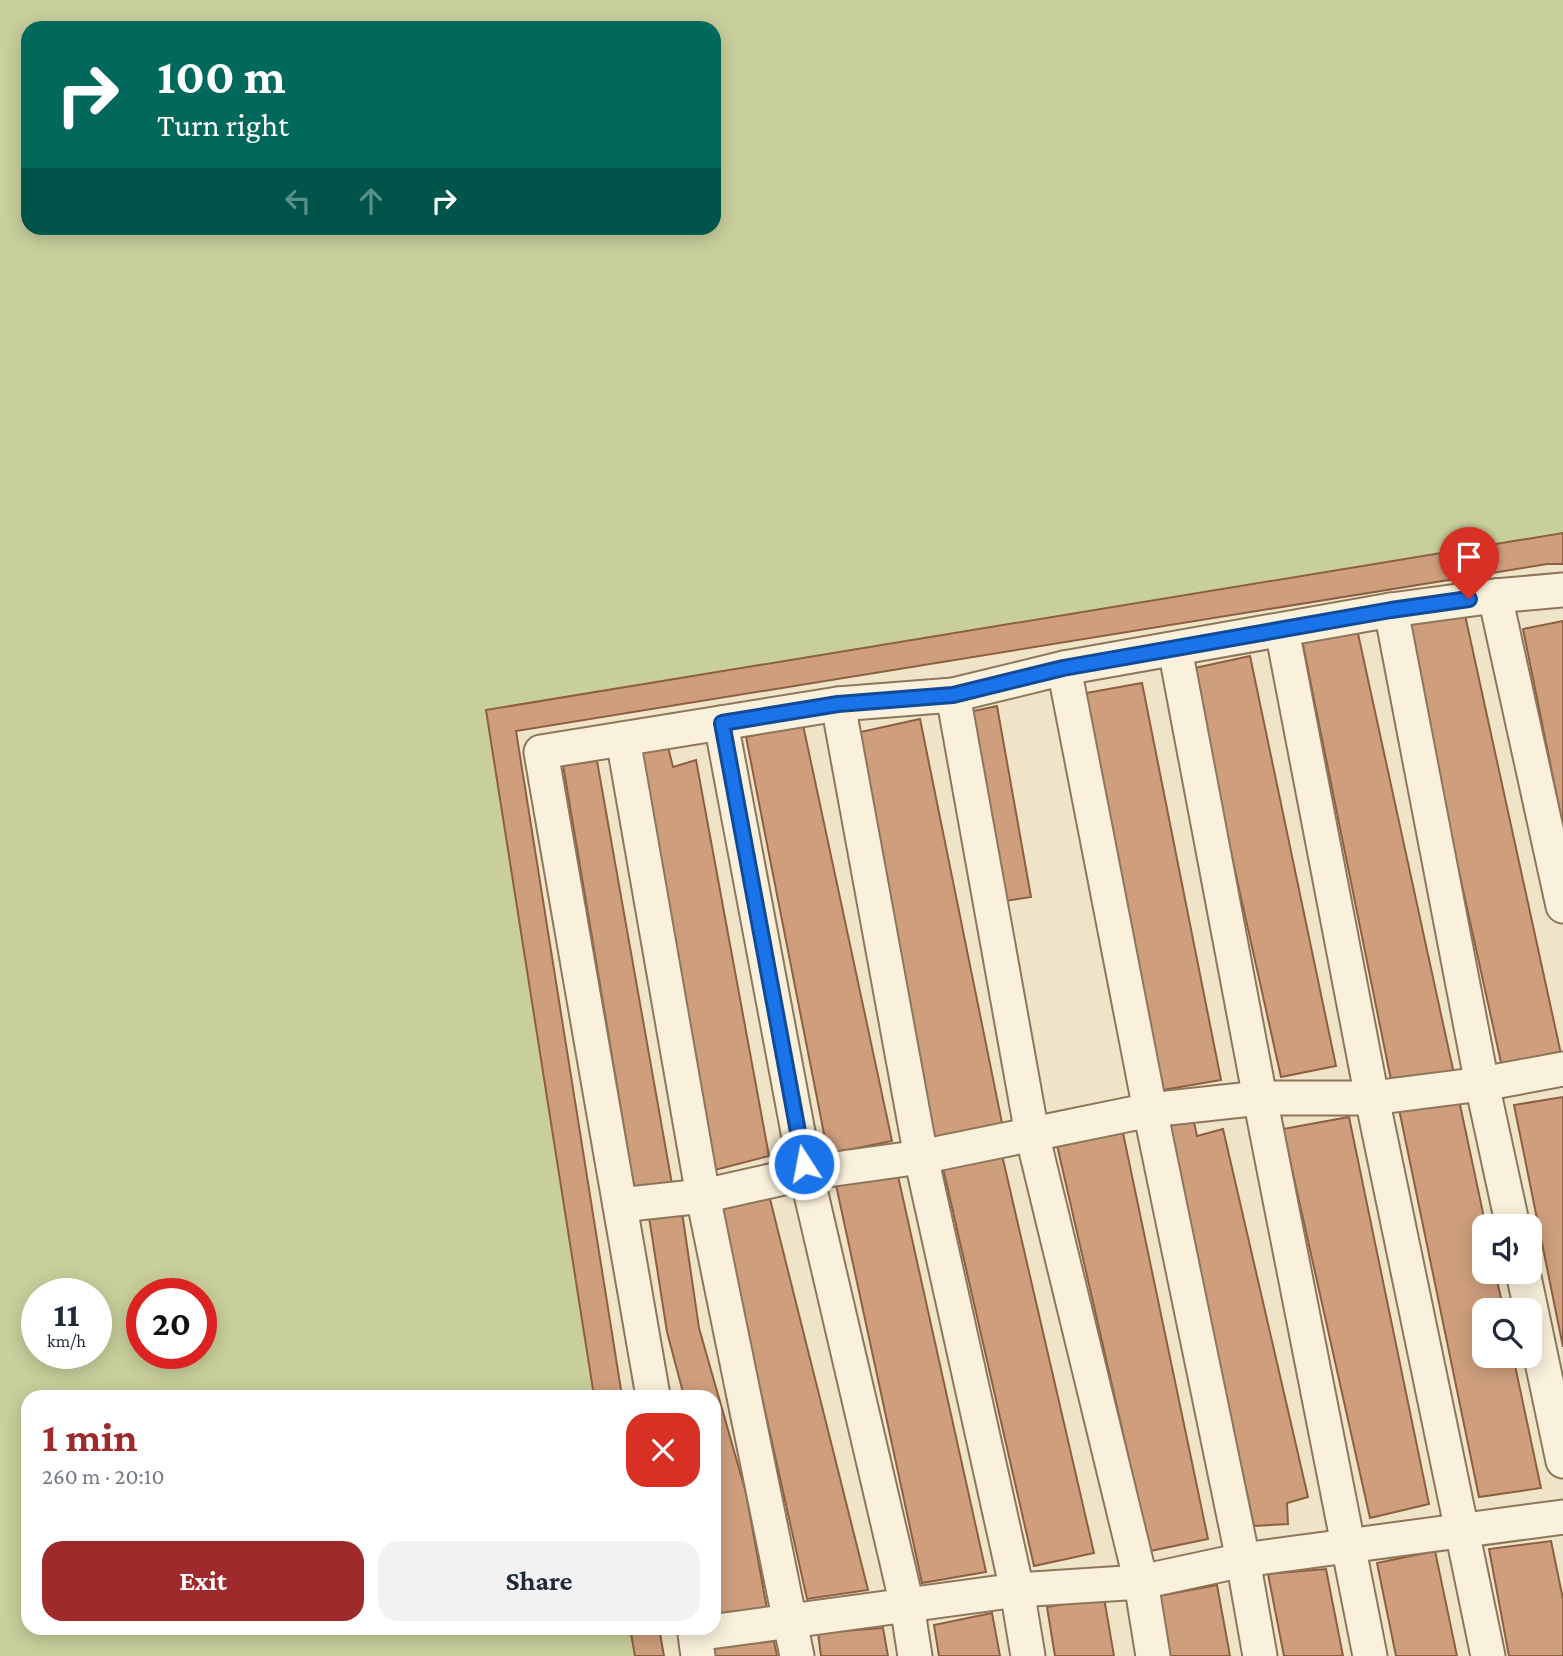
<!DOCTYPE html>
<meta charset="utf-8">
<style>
:root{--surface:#fff;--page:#f2f2f3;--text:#1f2937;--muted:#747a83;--accent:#9e2a2b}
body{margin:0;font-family:"Crimson Pro",serif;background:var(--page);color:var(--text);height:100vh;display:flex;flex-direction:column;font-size:26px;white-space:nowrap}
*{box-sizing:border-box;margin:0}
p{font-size:23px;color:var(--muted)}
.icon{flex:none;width:38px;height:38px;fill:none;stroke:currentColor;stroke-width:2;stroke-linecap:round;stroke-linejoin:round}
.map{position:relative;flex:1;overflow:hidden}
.panel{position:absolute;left:21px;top:1390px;width:700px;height:245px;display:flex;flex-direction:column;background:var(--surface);border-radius:21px;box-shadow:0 4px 18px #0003}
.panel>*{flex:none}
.top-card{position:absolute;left:21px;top:21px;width:700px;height:214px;border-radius:21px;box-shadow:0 4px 18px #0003;background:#00695c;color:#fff;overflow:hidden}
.tools{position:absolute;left:1472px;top:1214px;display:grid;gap:14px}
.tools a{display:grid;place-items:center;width:70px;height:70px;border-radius:14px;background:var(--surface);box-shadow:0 4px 18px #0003;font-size:35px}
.speed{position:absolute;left:21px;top:1278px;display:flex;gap:14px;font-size:35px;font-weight:700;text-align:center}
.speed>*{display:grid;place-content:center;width:91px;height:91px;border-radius:50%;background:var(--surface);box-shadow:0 4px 18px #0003;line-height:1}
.speed small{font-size:18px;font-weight:400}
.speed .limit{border:10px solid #d22;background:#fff;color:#111}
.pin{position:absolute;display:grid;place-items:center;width:60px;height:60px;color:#fff;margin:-72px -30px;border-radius:50% 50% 50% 0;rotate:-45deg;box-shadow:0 0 7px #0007}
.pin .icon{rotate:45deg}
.me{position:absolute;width:77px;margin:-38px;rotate:349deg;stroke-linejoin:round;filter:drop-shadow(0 0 5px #0008)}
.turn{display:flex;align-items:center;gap:24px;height:147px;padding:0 21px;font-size:32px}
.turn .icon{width:91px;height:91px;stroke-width:2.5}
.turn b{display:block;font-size:49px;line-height:60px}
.lanes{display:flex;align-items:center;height:66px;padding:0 21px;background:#0003;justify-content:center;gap:35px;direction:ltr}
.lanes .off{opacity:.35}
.round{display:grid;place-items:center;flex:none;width:74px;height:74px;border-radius:21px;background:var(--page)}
.headline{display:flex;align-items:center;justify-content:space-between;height:119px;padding:0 21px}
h1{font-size:42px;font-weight:700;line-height:52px;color:var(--accent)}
.action{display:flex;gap:14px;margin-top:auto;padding:14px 21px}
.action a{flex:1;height:80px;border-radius:21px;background:var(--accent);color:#fff;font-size:28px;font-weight:700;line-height:80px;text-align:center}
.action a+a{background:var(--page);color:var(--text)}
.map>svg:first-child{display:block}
.green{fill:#c9cf9b;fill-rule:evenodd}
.building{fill:#cf9f7d;stroke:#8d5f41;stroke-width:2}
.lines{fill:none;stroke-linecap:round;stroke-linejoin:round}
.minor-casing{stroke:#8d765c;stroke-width:37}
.minor{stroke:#faf1dc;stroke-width:33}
.route-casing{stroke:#114b97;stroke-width:18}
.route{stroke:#1a73e8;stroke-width:12}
</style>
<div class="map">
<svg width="1563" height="1656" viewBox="0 0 1563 1656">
<rect width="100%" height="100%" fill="#f0e4c8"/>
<!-- green -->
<path class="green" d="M0,0h1563v533l-1077,177 108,686h-566v232h602l5,28h-635zM28,28h686v200h-686zM37,1293h59v60h-59zM142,1293h59v60h-59z"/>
<!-- building -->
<g class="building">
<path d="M1563,533v31h-16l-1031,167 106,665h-28l-108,-686z"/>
<path d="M1465,615l96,439 -59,13 -97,-441z"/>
<path d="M1563,621v206l-40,-198z"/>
<path d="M1357,629l97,445 -62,11 -90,-445z"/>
<path d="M1250,656l86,410 -55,11 -91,-408z"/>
<path d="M1142,683l79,397 -64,11 -71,-398z"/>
<path d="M997,706l34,191 -27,4 -35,-189z"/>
<path d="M920,719l82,404 -69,14 -77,-404z"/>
<path d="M803,725l89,416 -64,13 -82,-417z"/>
<path d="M668,747l5,20 23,-7 73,396 -58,15 -73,-419z"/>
<path d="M597,761l75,423 -38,3 -71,-422z"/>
<path d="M1563,1097v250l-49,-242z"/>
<path d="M1459,1100l27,127 -2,45h11l9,39h-20v45h29l28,132 -62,9 -80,-388z"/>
<path d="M1349,1117l80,387 -59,14 -87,-389z"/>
<path d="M1193,1118l4,18 26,-7 85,368 -21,6 1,21 -34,2 -87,-403z"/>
<path d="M1123,1133l85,406 -58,12 -93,-406z"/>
<path d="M1002,1155l92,398 -60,13 -91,-398z"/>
<path d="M898,1176l88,396 -64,11 -86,-398z"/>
<path d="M770,1199l98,391 -61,9 -88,-394z"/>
<path d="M682,1212l17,116 47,165 21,116 -53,6v-219h-30l-17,-64 -18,-115z"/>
<path d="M1551,1541l12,58v57h-54l-20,-107z"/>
<path d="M1435,1551l22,105h-61l-19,-93z"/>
<path d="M1326,1569l17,87h-59l-16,-82z"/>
<path d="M1217,1585l13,71h-61l-10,-60z"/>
<path d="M1104,1598l10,58h-59l-8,-49z"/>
<path d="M992,1613l8,43h-61l-5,-31z"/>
<path d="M630,1628h29l5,28h-29z"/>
<path d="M883,1628l5,28h-67l-3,-23z"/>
<path d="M774,1641l3,15h-63l-1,-8z"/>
</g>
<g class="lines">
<!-- minor casing -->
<g class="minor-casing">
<g id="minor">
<path d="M1495,596l68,310"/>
<path d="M1391,610l91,474 31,143"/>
<path d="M1282,630l90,468 116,558"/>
<path d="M1175,649l85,449 110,558"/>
<path d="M1064,668l86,442 93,450 17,96"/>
<path d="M953,695l79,439 109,448 12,74"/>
<path d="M838,704l83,453 96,433 11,66"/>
<path d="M721,723l83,441 103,441 8,51"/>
<path d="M623,739l80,457 94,460"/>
<path d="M620,1205l83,-9 103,-23 115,-16 229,-47 110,-12h112l110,-14 81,-15"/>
<path d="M1523,1272l40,189"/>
<path d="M653,1396l-112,-644 297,-48 115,-9 111,-27 327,-58 104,-14 68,-6"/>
<path d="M698,1656l-3,-22 322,-44 124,-8 102,-22 320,-43"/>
</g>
</g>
<!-- minor -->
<use href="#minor" class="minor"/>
</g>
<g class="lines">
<!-- route casing -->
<g class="route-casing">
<path id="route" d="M804,1164l-82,-441 116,-19 115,-9 110,-27 328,-58 78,-11"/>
</g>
<!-- route -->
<use href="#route" class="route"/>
</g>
</svg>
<div class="tools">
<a><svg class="icon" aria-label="sound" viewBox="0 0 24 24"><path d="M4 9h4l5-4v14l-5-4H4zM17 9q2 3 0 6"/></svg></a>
<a><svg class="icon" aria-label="search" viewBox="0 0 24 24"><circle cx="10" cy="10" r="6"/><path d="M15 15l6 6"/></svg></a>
</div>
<div class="speed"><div>11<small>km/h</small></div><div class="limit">20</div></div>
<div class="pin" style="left:1469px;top:599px;background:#d93025"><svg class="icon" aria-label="arrive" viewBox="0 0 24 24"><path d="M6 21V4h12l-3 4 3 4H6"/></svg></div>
<svg class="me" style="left:804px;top:1164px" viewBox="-20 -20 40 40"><circle r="17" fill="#1a73e8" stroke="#fff" stroke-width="3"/><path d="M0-11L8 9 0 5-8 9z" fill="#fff"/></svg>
<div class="top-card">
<div class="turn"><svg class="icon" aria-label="right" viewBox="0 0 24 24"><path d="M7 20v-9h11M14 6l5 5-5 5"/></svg><div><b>100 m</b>Turn right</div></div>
<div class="lanes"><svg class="icon off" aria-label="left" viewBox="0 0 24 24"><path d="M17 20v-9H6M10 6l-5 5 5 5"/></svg><svg class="icon off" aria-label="ahead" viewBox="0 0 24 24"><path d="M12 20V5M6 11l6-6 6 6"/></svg><svg class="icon" aria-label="right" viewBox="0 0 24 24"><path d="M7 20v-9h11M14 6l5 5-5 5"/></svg></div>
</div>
<section class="panel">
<div class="headline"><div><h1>1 min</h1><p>260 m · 20:10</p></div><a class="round" style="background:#d93025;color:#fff"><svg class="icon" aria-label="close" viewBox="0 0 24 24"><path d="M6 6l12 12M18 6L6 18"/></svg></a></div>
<div class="action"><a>Exit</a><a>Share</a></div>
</section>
</div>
